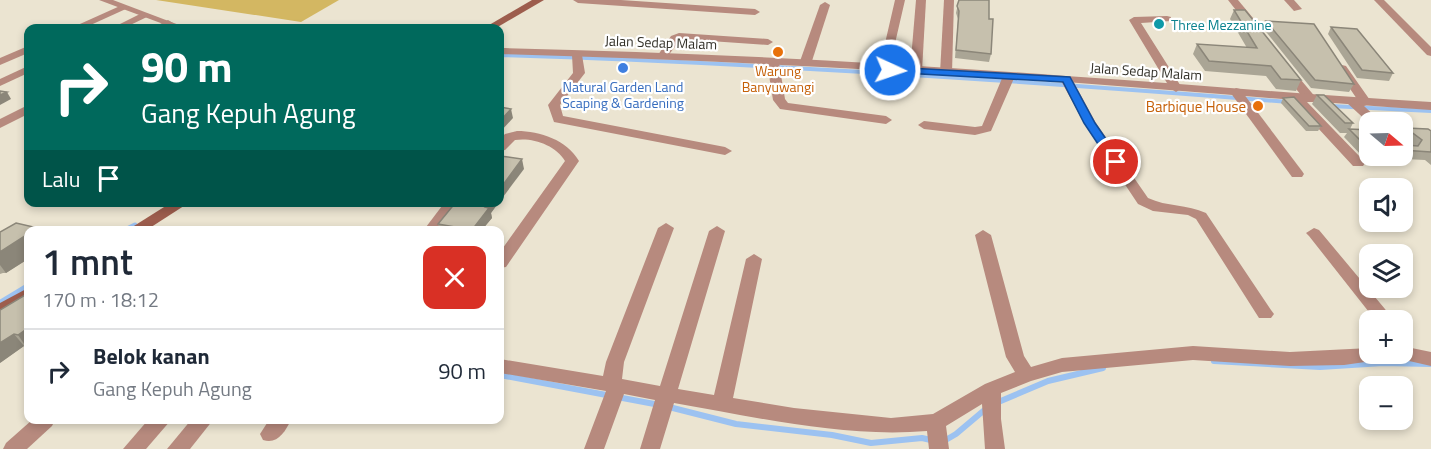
<!DOCTYPE html>
<html lang="id">
<meta charset="utf-8">
<style>
:root{--surface:#fff;--page:#f6f6f7;--text:#1f2937;--muted:#747a83;--line:#e0e1e3}
body{margin:0;font-family:"Titillium Web",sans-serif;background:var(--page);color:var(--text);height:100vh;display:flex;flex-direction:column;font-size:22px;white-space:nowrap}
*{box-sizing:border-box;margin:0}
p{font-size:20px;color:var(--muted)}
.icon{flex:none;width:33px;height:33px;fill:none;stroke:currentColor;stroke-width:2;stroke-linecap:round;stroke-linejoin:round}
.map{position:relative;flex:1;overflow:hidden}
.drawer{position:absolute;left:24px;top:226px;width:480px;height:198px;display:flex;flex-direction:column;background:var(--surface);border-radius:12px;box-shadow:0 3px 9px #0003}
.drawer>*{flex:none}
.guide{position:absolute;left:24px;top:24px;width:480px;height:183px;border-radius:12px;box-shadow:0 3px 9px #0003;background:#00695c;color:#fff;overflow:hidden}
.needle{width:39px;rotate:109deg}
.controls{position:absolute;left:1359px;top:112px;display:grid;gap:12px}
.controls a{display:grid;place-items:center;width:54px;height:54px;border-radius:12px;background:var(--surface);box-shadow:0 3px 9px #0003;font-size:30px}
.pin{position:absolute;display:grid;place-items:center;width:51px;height:51px;color:#fff;margin:-26px;border:3px solid #fff;border-radius:50%;box-shadow:0 2px 6px #0007}
.me{position:absolute;width:66px;margin:-33px;rotate:93deg;stroke-linejoin:round;filter:drop-shadow(0 0 4px #0008)}
.turn{display:flex;align-items:center;gap:21px;height:126px;padding:0 18px;font-size:27px}
.turn .icon{width:78px;height:78px;stroke-width:2.5}
.turn b{display:block;font-size:42px;line-height:51px}
.then{display:flex;align-items:center;height:57px;padding:0 18px;background:#0003;gap:12px;font-size:22px}
.round{display:grid;place-items:center;flex:none;width:63px;height:63px;border-radius:12px;background:var(--page)}
.summary{display:flex;align-items:center;justify-content:space-between;height:102px;padding:0 18px}
h1{font-size:36px;font-weight:600;line-height:45px}
ul{padding:0;list-style:none}
li{display:flex;align-items:center;gap:18px;height:84px;padding:0 18px;border-top:2px solid var(--line)}
li div{flex:1}
li b{display:block;font-size:22px}
li em{font-style:normal}
.map>svg:first-child{display:block}
.green{fill:#d3b762}
.lines{fill:none;stroke-linecap:round;stroke-linejoin:round}
.stream-far2{stroke:#9cc2f1;stroke-width:4}
.stream-far1{stroke:#9cc2f1;stroke-width:5}
.stream{stroke:#9cc2f1;stroke-width:6}
.minor{fill:#b78a7e;fill-rule:evenodd}
.tertiary{fill:#b78a7e;fill-rule:evenodd}
.secondary{fill:#9d5d4d;fill-rule:evenodd}
.wall{fill:#aaa595;fill-rule:evenodd}
.shaded-wall{fill:#8b8679}
.building{fill:#c6c0ad;stroke:#8b8679;stroke-width:1.5}
.route{fill:#1a73e8;stroke:#114b97;stroke-width:1.5}
.culture-dot{fill:#0f9aa8;stroke:#fff;stroke-width:2}
.food-dot{fill:#e8710a;stroke:#fff;stroke-width:2}
.shop-dot{fill:#3f7fe0;stroke:#fff;stroke-width:2}
.labels{text-anchor:middle;dominant-baseline:central;stroke-width:4.5;stroke-linejoin:round;paint-order:stroke}
.far-culture-label{font-size:14px;fill:#0d838f;stroke:#fff;text-anchor:start}
.far-street-label{font-size:14px;fill:#323028;stroke:#fff}
.far-food-label{font-size:14px;fill:#c56008;stroke:#fff}
.far-shop-label{font-size:14px;fill:#366cbe;stroke:#fff}
.food-label{font-size:15px;fill:#c56008;stroke:#fff;text-anchor:end}
</style>
<div class="map">
<svg width="1431" height="449" viewBox="0 0 1431 449">
<rect width="100%" height="100%" fill="#ebe4d1"/>
<!-- green -->
<path class="green" d="M156,0h183l-38,22z"/>
<g class="lines">
<!-- stream-far2 -->
<g class="stream-far2">
<path d="M500,55c263,8 526,26 789,47"/>
<path d="M1331,106l100,5"/>
</g>
<!-- stream-far1 -->
<path class="stream-far1" d="M123,231l12,-6"/>
<!-- stream -->
<g class="stream">
<path d="M0,303l28,-17"/>
<path d="M1214,361l106,6 63,-4 48,1"/>
<path d="M500,375l165,31 71,18 96,11 39,8 51,-5 13,3"/>
<path d="M996,403l52,-22 55,-13"/>
<path d="M944,441l12,-7 32,-27"/>
</g>
<!-- minor -->
<g class="minor">
<path d="M573,0h48l134,9 5,3 -5,3 -177,-12z"/>
<path d="M895,0h10l-9,39v31l-6,3 -6,-3 2,-31z"/>
<path d="M916,0h10l-4,71 -6,3 -6,-3z"/>
<path d="M944,0h10l-2,73 -6,3 -6,-3z"/>
<path d="M1228,0h10l20,24v4h-8z"/>
<path d="M1284,0h10l8,9 -8,2z"/>
<path d="M1374,0h10l47,47v9l-4,-1z"/>
<path d="M825,2l5,3 -19,59 -2,2h-8l-2,-2 21,-59z"/>
<path d="M120,6l8,2 -44,20h-13z"/>
<path d="M140,14l9,2 -25,12h-12z"/>
<path d="M1167,16l4,1v4l-30,2 41,65 -6,4 -6,-4 -41,-68 5,-3z"/>
<path d="M168,20l5,3c-5,6 -14,6 -21,5z"/>
<path d="M679,33l89,6 5,3 -5,3 -87,-6 -14,18h-8l-1,-2 13,-19z"/>
<path d="M28,46v7l-28,12v-7z"/>
<path d="M577,52l5,3 3,18 -25,32 3,11 162,31 7,4 -7,4 -171,-33 -6,-17 25,-32 -1,-18z"/>
<path d="M773,60l6,3 6,36 3,4 98,13 6,4 -6,4 -106,-15 -7,-9 -6,-37z"/>
<path d="M1342,65l4,1 26,37 -8,3 18,17 -12,1 -24,-22 6,-4 7,4 -23,-34z"/>
<path d="M28,66v7l-28,13v-7z"/>
<path d="M1286,66l4,1 27,32 -2,3h-8l56,58 2,3 -2,3h-10l-60,-65v-6l4,-1 8,6 -25,-31z"/>
<path d="M1009,73l6,3 -24,55 -16,4 -51,-6 -6,-4 6,-4 51,6 7,-1 21,-50z"/>
<path d="M1066,76l6,3 24,44 52,75c19,9 39,6 58,15l65,97 3,4 -3,4h-12l-63,-99 -8,-4 -35,-4 -15,-7 -54,-81 -24,-44z"/>
<path d="M1236,88l4,1 62,82 2,3 -2,3h-10l-62,-85z"/>
<path d="M28,105v9l-28,14v-9z"/>
<path d="M517,131c23,0 50,9 62,30l-73,106 -6,1v-16l65,-91c-9,-16 -33,-24 -50,-21l-10,10 -5,1v-12l5,-5z"/>
<path d="M445,202h15l-21,29h-16z"/>
<path d="M666,223l8,5 -50,134 -2,17 38,7 49,-155 8,-5 8,5 -47,158 36,6 32,-136 8,-5 8,5 -29,139 61,10 97,10 42,-4 52,-30 30,-12 -9,-15 -31,-122 8,-5 8,5 33,121 7,11 31,-9 131,-12 97,6 80,-4v6h19l-3,5 -42,6 -54,1 -97,-6 -131,12 -31,9 -30,12v26l4,30h-20l-3,-45 -36,22 3,23h-20l-2,-18c-84,7 -171,-14 -253,-28l-14,46h-20l15,-49 -31,-6 -20,55h-20l22,-58 -106,-18v-14l103,17 3,-14 52,-134z"/>
<path d="M1314,228l5,2 76,91h-19l-67,-85 -3,-3z"/>
<path d="M1402,346l29,6v14l-35,-8 -2,-4h8z"/>
<path d="M32,420h23l-3,6 -25,23h-24l3,-6z"/>
<path d="M148,420h23l-25,29h-23z"/>
<path d="M191,420h22l-23,29h-23z"/>
<path d="M269,420h22c-6,12 -14,25 -28,20l-3,-6z"/>
</g>
<!-- tertiary -->
<g class="tertiary">
<path d="M99,0h14l74,28h-13z"/>
<path d="M500,48c189,4 378,14 566,28 122,8 243,19 365,26v8c-122,-8 -243,-19 -365,-28 -188,-13 -377,-23 -566,-28z"/>
</g>
<!-- secondary -->
<g class="secondary">
<path d="M532,0h12l-48,28h-12z"/>
<path d="M172,202h18l-45,29h-19z"/>
<path d="M28,288v13l-28,16v-14z"/>
</g>
</g>
<!-- wall -->
<g class="wall">
<path d="M959,0l30,19 2,35 -2,8 -34,-4 3,-39 -2,-6z"/>
<path d="M1234,10l67,70 -5,11 -20,-2 -10,-13 -61,-5 -12,-17 4,-10 50,4 -17,-29z"/>
<path d="M1266,21l88,63 -5,8 -38,-4 -48,-60z"/>
<path d="M1331,27l62,46 -4,8 -32,-3 -29,-44z"/>
<path d="M1317,95l36,28 -3,6 20,1v26h32v-25h2l2,-3 25,3v34l-6,-5 -62,-3 -19,-20 3,-4h-7l-28,-29zM1406,140l6,5h-6z"/>
<path d="M1283,98l38,28 -3,5h-12l-25,-28z"/>
<path d="M456,202h43l-8,11 1,5 -11,13h-41l-2,-7z"/>
<path d="M38,228l2,3h-12v28l-22,14h-3l-3,1v-42z"/>
<path d="M28,296v51l-1,1 -3,-2 -24,17z"/>
</g>
<!-- shaded-wall -->
<g class="shaded-wall">
<path d="M7,92l4,7 -11,6v-10z"/>
<path d="M511,109l2,9 -13,14v-11z"/>
<path d="M522,159l2,10 -24,32v-12z"/>
<path d="M489,202h10l-8,11 1,5 -11,13h-9v-1z"/>
<path d="M28,234v25l-22,14 -6,-8v-13z"/>
<path d="M28,328v19l-1,1 -9,-13z"/>
<path d="M14,334l10,12 -24,17v-20z"/>
</g>
<!-- building -->
<g class="building">
<path d="M959,0h30v19h4l-2,35 -35,-4 3,-39 -2,-5z"/>
<path d="M1234,10h11l56,70 -20,-1 -10,-13 -62,-5 -12,-17 60,4z"/>
<path d="M1266,21l48,3 40,60 -39,-4z"/>
<path d="M1331,27l26,2 36,44 -31,-3z"/>
<path d="M0,91l7,1 -7,3z"/>
<path d="M1317,95h7l29,28h-8z"/>
<path d="M1294,97l27,29h-12l-26,-28z"/>
<path d="M500,107l11,2 -11,12z"/>
<path d="M1406,128l22,1 3,2v21l-29,-2v-19l3,1 1,13 12,1 4,-6z"/>
<path d="M1349,129l21,1v18h-2z"/>
<path d="M500,156l22,3 -22,30z"/>
<path d="M456,202h33l-4,5 4,1 -17,22 -34,-6z"/>
<path d="M16,223l22,5 -4,3h-6v3l-28,18v-20z"/>
<path d="M25,295l3,1v32l-10,7 -4,-1 -14,9v-33z"/>
</g>
<!-- route -->
<path class="route" d="M890,67l180,10 25,46 27,39 -6,4 -4,-1 -28,-42 -21,-41 -177,-10v-4z"/>
<!-- markers -->
<circle class="culture-dot" cx="1159" cy="24" r="6"/>
<g class="food-dot">
<circle cx="778" cy="52" r="6"/>
<circle cx="1258" cy="106" r="6"/>
</g>
<circle class="shop-dot" cx="623" cy="68" r="6"/>
<g class="labels">
<!-- far-culture labels -->
<g class="far-culture-label">
<text x="1171" y="24">Three Mezzanine</text>
</g>
<!-- far-street labels -->
<g class="far-street-label">
<text transform="translate(661 42) rotate(2)">Jalan Sedap Malam</text>
<text transform="translate(1146 71) rotate(4)">Jalan Sedap Malam</text>
</g>
<!-- far-food labels -->
<g class="far-food-label">
<text x="778" y="70">Warung<tspan x="778" dy="16">Banyuwangi</tspan></text>
</g>
<!-- far-shop labels -->
<g class="far-shop-label">
<text x="623" y="86">Natural Garden Land<tspan x="623" dy="16">Scaping &amp; Gardening</tspan></text>
</g>
<!-- food labels -->
<g class="food-label">
<text x="1246" y="106">Barbique House</text>
</g>
</g>
</svg>
<div class="controls">
<a><svg class="needle" viewBox="-14 -14 28 28"><path d="M0-13l5 13h-10z" fill="#e53935"/><path d="M0 13l5-13h-10z" fill="#747a83"/></svg></a>
<a><svg class="icon" aria-label="sound" viewBox="0 0 24 24"><path d="M4 9h4l5-4v14l-5-4H4zM17 9q2 3 0 6"/></svg></a>
<a><svg class="icon" aria-label="layers" viewBox="0 0 24 24"><path d="M12 4l9 5-9 5-9-5zM3 14l9 5 9-5"/></svg></a>
<a>+</a>
<a>−</a>
</div>
<div class="pin" style="left:1116px;top:162px;background:#d93025"><svg class="icon" aria-label="arrive" viewBox="0 0 24 24"><path d="M6 21V4h12l-3 4 3 4H6"/></svg></div>
<svg class="me" style="left:890px;top:70px" viewBox="-20 -20 40 40"><circle r="17" fill="#1a73e8" stroke="#fff" stroke-width="3"/><path d="M0-11L8 9 0 5-8 9z" fill="#fff"/></svg>
<div class="guide">
<div class="turn"><svg class="icon" aria-label="right" viewBox="0 0 24 24"><path d="M7 20v-9h11M14 6l5 5-5 5"/></svg><div><b>90 m</b>Gang Kepuh Agung</div></div>
<div class="then">Lalu<svg class="icon" aria-label="arrive" viewBox="0 0 24 24"><path d="M6 21V4h12l-3 4 3 4H6"/></svg></div>
</div>
<section class="drawer">
<div class="summary"><div><h1>1 mnt</h1><p>170 m · 18:12</p></div><a class="round" style="background:#d93025;color:#fff"><svg class="icon" aria-label="close" viewBox="0 0 24 24"><path d="M6 6l12 12M18 6L6 18"/></svg></a></div>
<ul>
<li><svg class="icon" aria-label="right" viewBox="0 0 24 24"><path d="M7 20v-9h11M14 6l5 5-5 5"/></svg><div><b>Belok kanan</b><p>Gang Kepuh Agung</p></div><em>90 m</em></li>
</ul>
</section>
</div>
